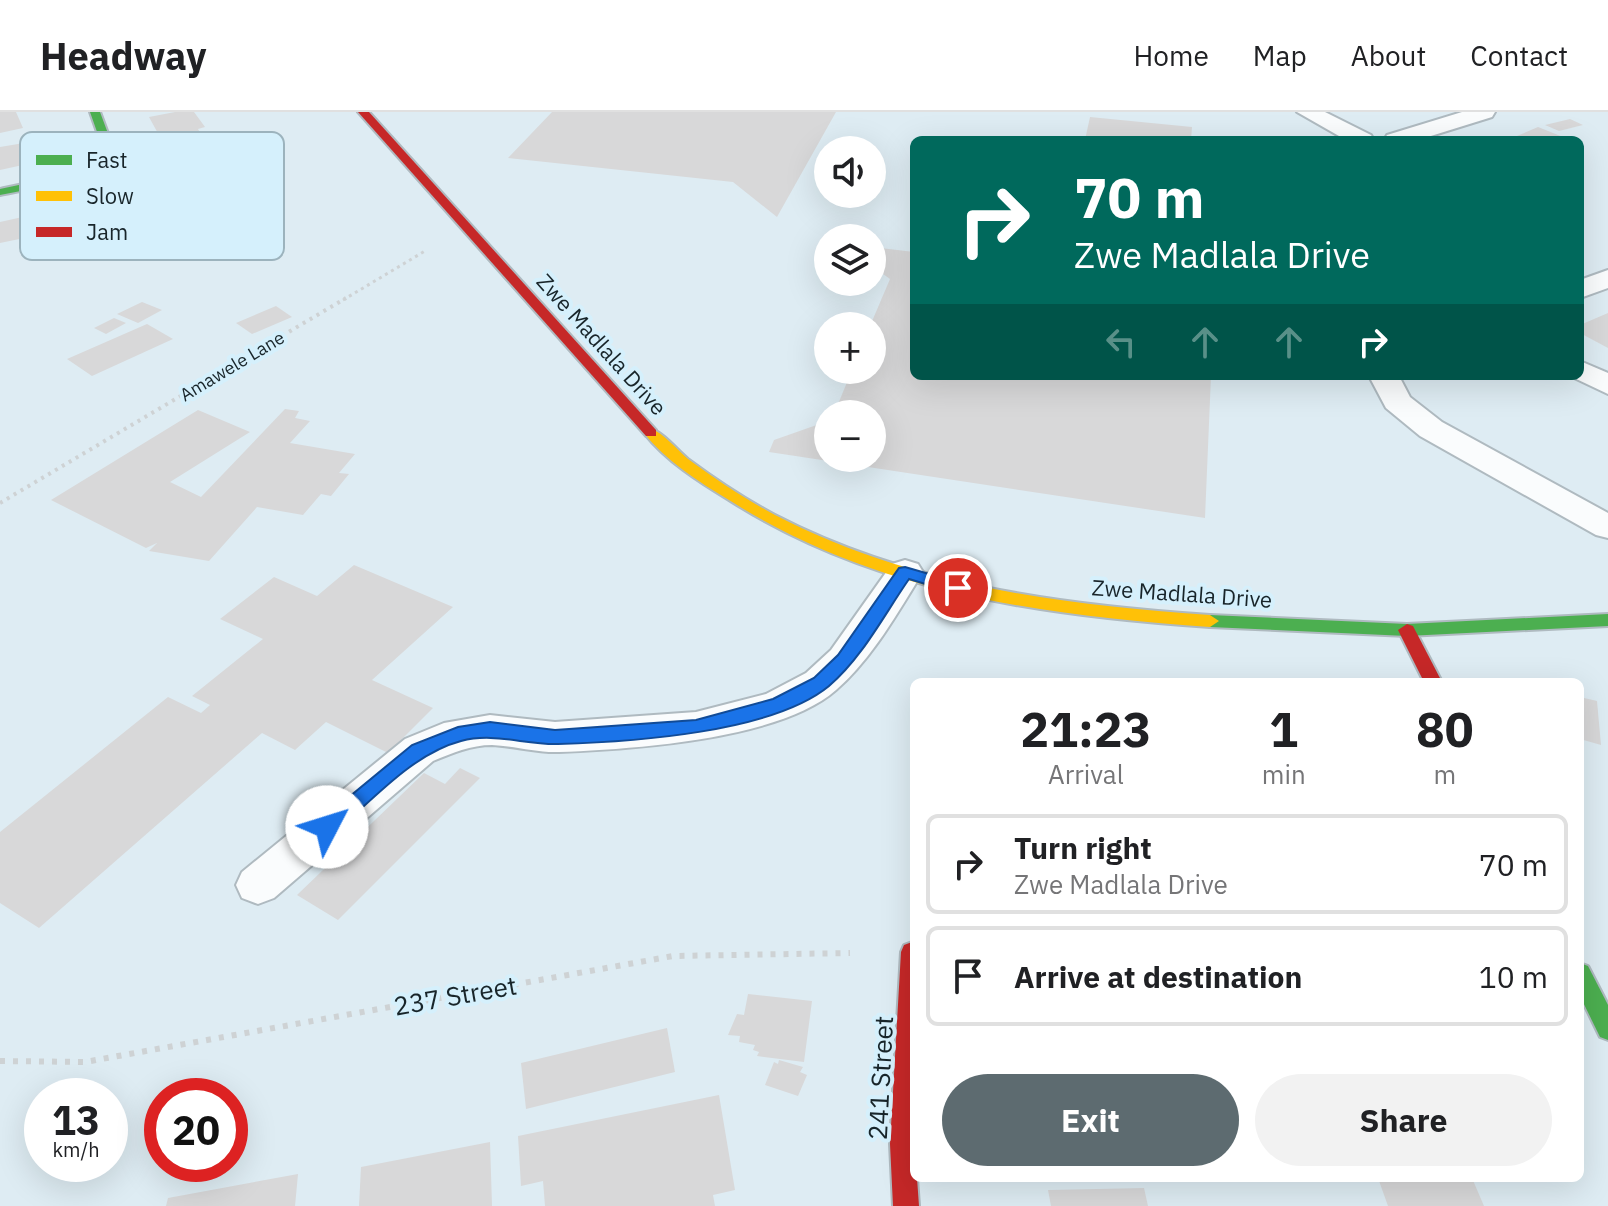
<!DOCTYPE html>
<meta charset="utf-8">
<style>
:root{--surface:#fff;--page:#f2f2f2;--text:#202124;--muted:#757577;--line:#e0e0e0;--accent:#5d6b70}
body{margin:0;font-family:"IBM Plex Sans",sans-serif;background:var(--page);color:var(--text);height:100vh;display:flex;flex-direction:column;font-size:30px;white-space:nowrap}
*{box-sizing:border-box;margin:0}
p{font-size:26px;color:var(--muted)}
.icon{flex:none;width:44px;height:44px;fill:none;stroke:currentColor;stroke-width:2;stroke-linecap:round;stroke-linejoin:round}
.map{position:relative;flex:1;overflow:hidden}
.details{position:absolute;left:910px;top:566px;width:674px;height:504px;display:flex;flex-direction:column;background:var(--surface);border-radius:12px;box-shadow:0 8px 32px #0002}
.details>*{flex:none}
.banner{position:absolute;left:910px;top:24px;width:674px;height:244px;border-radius:12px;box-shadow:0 8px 32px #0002;background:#00695c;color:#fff;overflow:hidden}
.fabs{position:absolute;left:814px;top:24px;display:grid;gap:16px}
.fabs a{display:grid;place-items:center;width:72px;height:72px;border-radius:50%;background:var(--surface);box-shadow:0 8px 32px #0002;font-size:40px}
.speed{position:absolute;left:24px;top:966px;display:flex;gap:16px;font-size:40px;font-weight:700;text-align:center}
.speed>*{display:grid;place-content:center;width:104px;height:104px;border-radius:50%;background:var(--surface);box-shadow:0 8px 32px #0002;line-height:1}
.speed small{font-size:20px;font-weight:400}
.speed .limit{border:12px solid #d22;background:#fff;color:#111}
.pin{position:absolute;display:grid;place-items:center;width:68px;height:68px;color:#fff;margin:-34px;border:4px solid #fff;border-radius:50%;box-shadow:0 2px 8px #0007}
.me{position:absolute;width:88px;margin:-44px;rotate:50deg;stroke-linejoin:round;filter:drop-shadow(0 0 6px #0008)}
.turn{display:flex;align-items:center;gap:28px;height:168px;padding:0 32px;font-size:36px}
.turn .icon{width:104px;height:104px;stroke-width:2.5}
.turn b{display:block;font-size:56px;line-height:68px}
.lanes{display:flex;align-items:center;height:76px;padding:0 32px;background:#0003;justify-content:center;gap:40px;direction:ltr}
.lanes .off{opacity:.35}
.eta{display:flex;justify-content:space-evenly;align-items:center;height:136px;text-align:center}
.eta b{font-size:48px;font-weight:700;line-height:56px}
.action{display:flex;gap:16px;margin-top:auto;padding:16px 32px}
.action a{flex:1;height:92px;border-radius:48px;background:var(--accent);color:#fff;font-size:32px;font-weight:700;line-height:92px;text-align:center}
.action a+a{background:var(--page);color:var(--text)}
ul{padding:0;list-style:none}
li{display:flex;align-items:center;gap:24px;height:100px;margin:0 16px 12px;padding:0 16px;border:4px solid var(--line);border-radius:12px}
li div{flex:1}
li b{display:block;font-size:30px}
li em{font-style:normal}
header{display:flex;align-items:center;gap:48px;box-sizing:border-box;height:112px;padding:0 40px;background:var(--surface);border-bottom:2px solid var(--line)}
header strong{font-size:38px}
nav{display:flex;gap:44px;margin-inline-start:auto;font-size:28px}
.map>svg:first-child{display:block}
.building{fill:#d8d8d9}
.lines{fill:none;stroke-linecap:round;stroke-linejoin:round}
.lane-casing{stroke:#afbac0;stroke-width:4}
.fast-casing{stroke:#afbac0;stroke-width:4}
.slow-casing{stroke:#afbac0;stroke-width:4}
.jam-casing{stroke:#afbac0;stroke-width:4}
.path-far2{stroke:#ced2d4;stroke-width:3;stroke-dasharray:3 4;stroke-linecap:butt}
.path-far1{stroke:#ced2d4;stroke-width:4;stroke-dasharray:3 5;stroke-linecap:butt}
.path{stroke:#ced2d4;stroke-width:6;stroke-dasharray:5 8;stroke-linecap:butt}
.lane{fill:#fafcfd;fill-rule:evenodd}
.fast{fill:#4caf50;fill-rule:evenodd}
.slow{fill:#ffc107;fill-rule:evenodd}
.jam{fill:#c62828;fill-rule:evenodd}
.route{fill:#1a73e8;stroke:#114b97;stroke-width:2}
.labels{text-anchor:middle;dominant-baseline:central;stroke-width:8;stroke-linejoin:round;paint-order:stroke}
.far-street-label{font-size:18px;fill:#18252a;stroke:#d5f0fc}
.street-label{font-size:22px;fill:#18252a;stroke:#d5f0fc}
.near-street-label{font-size:26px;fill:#18252a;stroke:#d5f0fc}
.key{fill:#d5f0fc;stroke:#9cb3bd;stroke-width:2}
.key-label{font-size:22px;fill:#18252a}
</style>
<header>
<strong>Headway</strong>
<nav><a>Home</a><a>Map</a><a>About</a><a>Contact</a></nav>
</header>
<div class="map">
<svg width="1608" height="1094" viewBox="0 0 1608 1094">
<rect width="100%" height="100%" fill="#deecf3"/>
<!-- building -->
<g class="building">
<path d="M0,0h16l7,16 -23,5z"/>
<path d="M175,0h19l11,15 -7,2 7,13 9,-2 14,20 -46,10 -13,-21 4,-1 -8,-13 -5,2 -11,-20z"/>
<path d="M552,0h284l-59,105 -44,-35 -225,-24z"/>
<path d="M1090,5l102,10 -1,13h-106z"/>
<path d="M1570,7l13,6 -24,6 -14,-6z"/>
<path d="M1538,15l25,10 -8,3h-26l-12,-4z"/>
<path d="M24,31l8,20 -32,7v-23z"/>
<path d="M27,104l7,20 -34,7v-21z"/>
<path d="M872,135l42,5v124h297l-6,142 -436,-66 5,-12 54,-19v37h44v-44h-38l18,-44h20l-2,-44 20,-47 -18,-13z"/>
<path d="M142,190l20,8 -24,13 -21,-9z"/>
<path d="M276,194l16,11 -40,17 -16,-11z"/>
<path d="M1608,201v35l-28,-15v-8z"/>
<path d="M114,206l12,5 -20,11 -12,-6z"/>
<path d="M147,212l26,15 -81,37 -25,-17z"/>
<path d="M285,297l14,2 -4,7 15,3 -20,22 65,11 -16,19 10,1 -18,22 -10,-2 -18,21 -46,-8 -48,54 -60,-10 8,-8 -11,5 -95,-48 147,-90 52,22 -80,50 31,15z"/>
<path d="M354,453l99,42 -81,73 61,28 -45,45 -62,-31 -31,28 -33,-17 -223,195 -39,-25v-71l168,-135 33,16 9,-8 -18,-9 71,-57 -43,-20 54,-42 43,19z"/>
<path d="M1580,585l17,4 4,44 -21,-6z"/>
<path d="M460,656l20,10 -142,142 -41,-25 127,-122 21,11z"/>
<path d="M748,882l64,7 -8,61 -47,-6 2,-4 -6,-2 2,-5 -16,-3 1,-6 -12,-1 9,-21 7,1z"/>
<path d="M667,916l8,44 -149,37 -5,-46z"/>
<path d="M779,948l24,7 -3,5 7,3 -9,21 -33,-11 9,-23 4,2z"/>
<path d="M719,983l16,95 -22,5 2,11h-170l-2,-25 -22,5 -3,-50z"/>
<path d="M490,1030l2,64h-133l2,-39z"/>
<path d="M298,1062l-3,32h-129l2,-8z"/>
<path d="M1378,1066h94l12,28h-96z"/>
<path d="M1144,1076l4,18h-97l-3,-16z"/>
</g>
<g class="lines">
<!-- lane casing -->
<g class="lane-casing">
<g id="lane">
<path d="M1297,0h28l46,23 3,5h-28z"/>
<path d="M1462,0h33l-3,5 -74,23h-34l3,-5z"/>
<path d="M1608,158v18l-28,10v-18z"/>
<path d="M1580,249l28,12v21l-38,-18h10z"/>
<path d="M1369,264h30l11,21 32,25 166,91v25l-12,-3 -176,-99 -34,-28z"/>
<path d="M905,448l13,4 5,8c-25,40 -51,87 -87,118 -57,50 -203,59 -277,62 -22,1 -45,-6 -67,-7 -21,0 -40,8 -59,16l-159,137 -16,6 -16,-6 -6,-13 6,-13 163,-133 39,-16 46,-8 65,7 141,-10 70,-18 40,-21 25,-23 61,-86z"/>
</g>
</g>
<!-- fast casing -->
<g class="fast-casing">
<g id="fast">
<path d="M90,0h10l13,35c-29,34 -71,40 -113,48v-6c38,-8 74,-14 102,-43z"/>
<path d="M1608,502v12l-201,10 -197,-9 -9,-6 9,-6 197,9z"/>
<path d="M1580,851l8,3 20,39v35l-8,-3 -20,-41z"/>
</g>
</g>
<!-- slow casing -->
<g class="slow-casing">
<path id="slow" d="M651,317c13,4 26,21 37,30 27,20 57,40 87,56 135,70 285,90 435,100l9,6 -9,6c-167,-11 -337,-35 -481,-127 -30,-18 -63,-39 -85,-67z"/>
</g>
<!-- jam casing -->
<g class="jam-casing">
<g id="jam">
<path d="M358,0h11l287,318v6h-10z"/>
<path d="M1407,512l6,2 29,56h-18l-26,-52z"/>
<path d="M912,830l2,236h3l2,28h-26l-3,-62 11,-192 3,-7z"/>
</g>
</g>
<!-- path-far2 -->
<path class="path-far2" d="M343,188l82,-49"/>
<!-- path-far1 -->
<path class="path-far1" d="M0,391l346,-205"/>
<!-- path -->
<path class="path" d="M0,949l85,1 588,-106 177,-3"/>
<!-- lane -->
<use href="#lane" class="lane"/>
<!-- fast -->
<use href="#fast" class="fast"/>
<!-- slow -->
<use href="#slow" class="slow"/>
<!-- jam -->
<use href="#jam" class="jam"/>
</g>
<!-- route -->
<path class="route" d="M905,455l59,17 3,4 -9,6 -49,-15c-25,36 -47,79 -80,107 -57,47 -199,56 -271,58 -33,1 -64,-12 -97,-3 -49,13 -89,60 -127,92l-7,2 -7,-2 -3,-6 3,-6 92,-76 46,-18 32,-5 65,8 141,-10 77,-21 41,-21 24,-23 61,-87z"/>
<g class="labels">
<!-- far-street labels -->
<g class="far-street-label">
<text transform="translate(232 254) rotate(-31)">Amawele Lane</text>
</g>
<!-- street labels -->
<g class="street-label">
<text transform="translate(602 232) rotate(48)">Zwe Madlala Drive</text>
<text transform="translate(1182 481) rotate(4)">Zwe Madlala Drive</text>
</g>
<!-- near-street labels -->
<g class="near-street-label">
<text transform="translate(455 883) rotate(-10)">237 Street</text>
<text transform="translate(880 966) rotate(-87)">241 Street</text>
</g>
</g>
<!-- legend -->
<rect x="20" y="20" width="264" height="128" rx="12" class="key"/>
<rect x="36" y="43" width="36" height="10" fill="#4caf50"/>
<rect x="36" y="79" width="36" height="10" fill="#ffc107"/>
<rect x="36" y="115" width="36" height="10" fill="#c62828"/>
<g class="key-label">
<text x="86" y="56">Fast</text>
<text x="86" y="92">Slow</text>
<text x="86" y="128">Jam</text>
</g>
</svg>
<div class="fabs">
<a><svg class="icon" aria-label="sound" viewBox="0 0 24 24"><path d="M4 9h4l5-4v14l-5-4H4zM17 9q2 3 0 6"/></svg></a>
<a><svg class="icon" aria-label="layers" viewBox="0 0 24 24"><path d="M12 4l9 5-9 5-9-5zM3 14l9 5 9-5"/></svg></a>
<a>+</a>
<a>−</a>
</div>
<div class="speed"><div>13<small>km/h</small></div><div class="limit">20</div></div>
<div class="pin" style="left:958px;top:476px;background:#d93025"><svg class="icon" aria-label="arrive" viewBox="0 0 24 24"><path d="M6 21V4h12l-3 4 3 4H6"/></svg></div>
<svg class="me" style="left:327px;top:715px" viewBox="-20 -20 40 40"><circle r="19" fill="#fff"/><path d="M0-13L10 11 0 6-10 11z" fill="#1a73e8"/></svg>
<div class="banner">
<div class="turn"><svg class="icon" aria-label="right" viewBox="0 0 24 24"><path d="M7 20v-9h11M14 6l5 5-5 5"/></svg><div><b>70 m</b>Zwe Madlala Drive</div></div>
<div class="lanes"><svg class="icon off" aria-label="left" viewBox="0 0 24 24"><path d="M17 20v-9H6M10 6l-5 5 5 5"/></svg><svg class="icon off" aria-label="ahead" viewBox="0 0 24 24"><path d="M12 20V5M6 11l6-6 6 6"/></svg><svg class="icon off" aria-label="ahead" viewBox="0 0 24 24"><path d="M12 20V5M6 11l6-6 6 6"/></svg><svg class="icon" aria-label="right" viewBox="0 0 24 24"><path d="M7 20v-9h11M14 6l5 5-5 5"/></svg></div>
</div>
<section class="details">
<div class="eta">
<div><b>21:23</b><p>Arrival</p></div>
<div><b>1</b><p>min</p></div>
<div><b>80</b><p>m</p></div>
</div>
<ul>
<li><svg class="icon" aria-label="right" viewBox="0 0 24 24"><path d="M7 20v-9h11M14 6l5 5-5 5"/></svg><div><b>Turn right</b><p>Zwe Madlala Drive</p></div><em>70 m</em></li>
<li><svg class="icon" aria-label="arrive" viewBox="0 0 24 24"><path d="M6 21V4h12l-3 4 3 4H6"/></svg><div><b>Arrive at destination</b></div><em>10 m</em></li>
</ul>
<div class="action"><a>Exit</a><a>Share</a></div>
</section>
</div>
